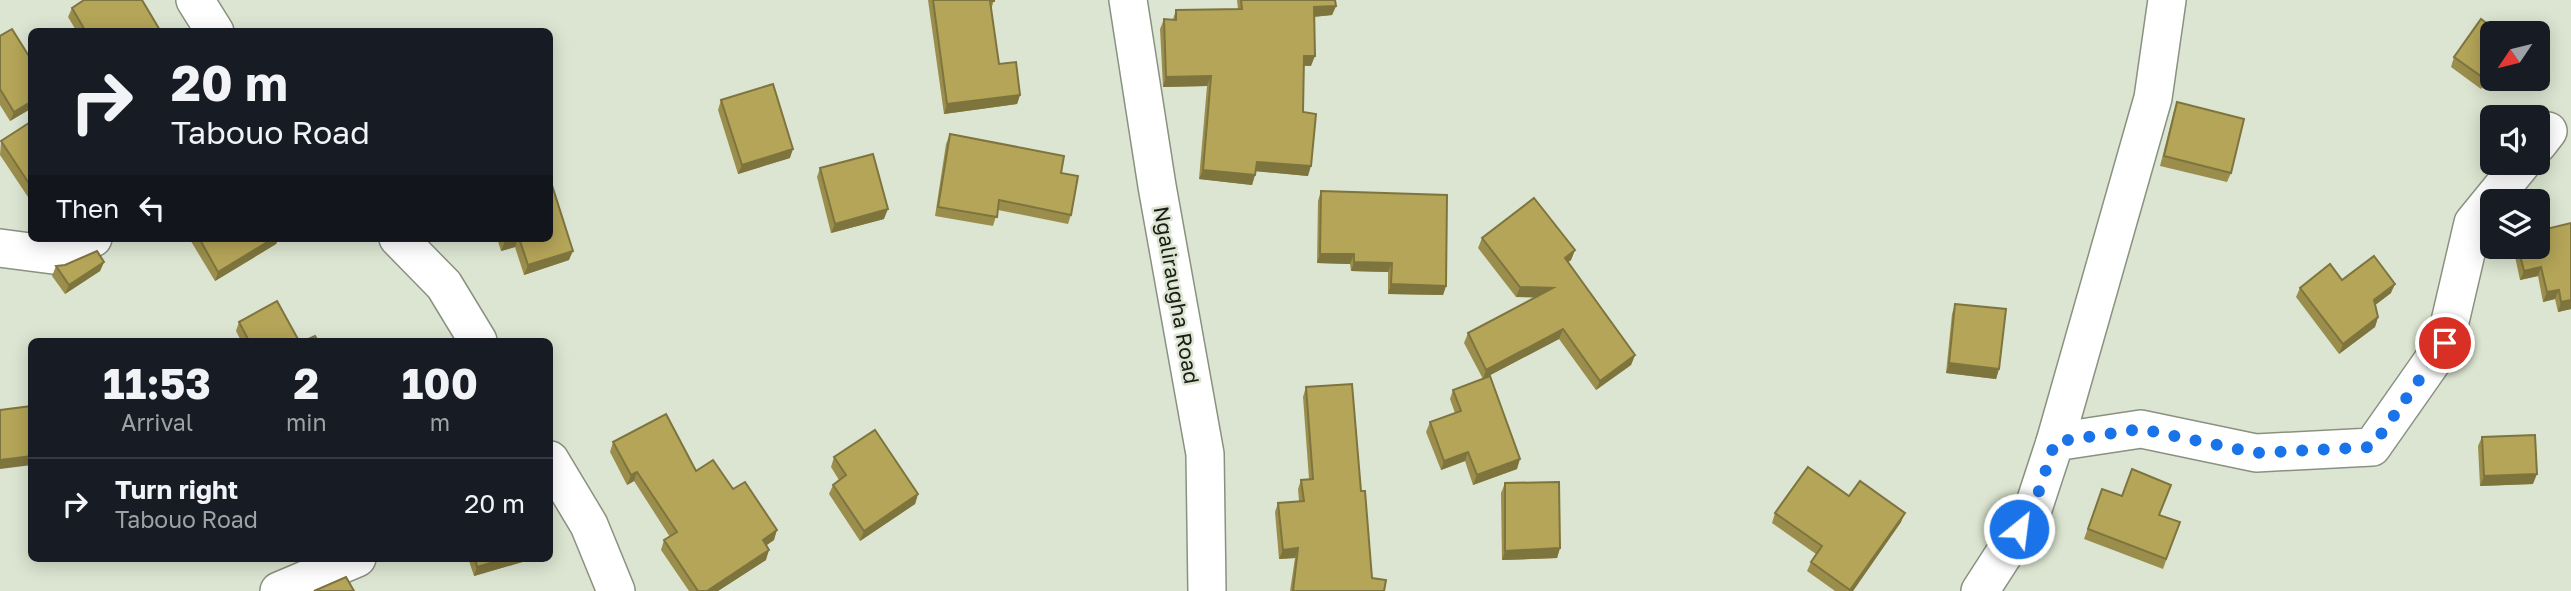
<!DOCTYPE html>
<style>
:root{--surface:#171b24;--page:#20242c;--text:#f1f3f6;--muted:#9ea1a6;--line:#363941}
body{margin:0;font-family:"Golos Text",sans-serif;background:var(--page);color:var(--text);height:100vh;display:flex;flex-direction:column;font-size:26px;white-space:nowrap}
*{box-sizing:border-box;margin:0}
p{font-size:23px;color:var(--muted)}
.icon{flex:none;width:38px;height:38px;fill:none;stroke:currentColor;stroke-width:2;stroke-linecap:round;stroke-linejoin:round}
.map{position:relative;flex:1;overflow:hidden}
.drawer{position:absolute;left:28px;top:338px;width:525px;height:224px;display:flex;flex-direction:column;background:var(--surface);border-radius:10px;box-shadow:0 4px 18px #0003}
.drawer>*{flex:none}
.hud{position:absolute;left:28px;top:28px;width:525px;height:214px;border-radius:10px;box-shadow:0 4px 18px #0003;background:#171b24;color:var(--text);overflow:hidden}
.needle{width:46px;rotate:235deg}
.controls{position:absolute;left:2480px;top:21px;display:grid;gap:14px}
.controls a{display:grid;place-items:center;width:70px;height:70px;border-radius:10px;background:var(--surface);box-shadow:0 4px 18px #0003;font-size:35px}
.pin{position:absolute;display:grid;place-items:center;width:60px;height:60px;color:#fff;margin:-30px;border:4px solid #fff;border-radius:50%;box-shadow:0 2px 7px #0007}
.me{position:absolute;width:77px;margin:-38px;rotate:29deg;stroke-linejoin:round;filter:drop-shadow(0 0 5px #0008)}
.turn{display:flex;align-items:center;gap:24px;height:147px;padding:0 28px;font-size:32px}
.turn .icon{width:91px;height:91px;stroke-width:2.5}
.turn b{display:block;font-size:49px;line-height:60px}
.then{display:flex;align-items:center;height:66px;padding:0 28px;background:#0003;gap:14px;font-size:26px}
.eta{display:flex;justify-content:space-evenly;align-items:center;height:119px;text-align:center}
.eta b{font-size:42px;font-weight:700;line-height:49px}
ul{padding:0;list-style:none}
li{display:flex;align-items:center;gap:21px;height:91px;padding:0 28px;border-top:2px solid var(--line)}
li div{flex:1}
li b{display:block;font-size:26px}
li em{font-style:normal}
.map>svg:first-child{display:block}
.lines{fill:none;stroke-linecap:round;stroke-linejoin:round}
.minor-casing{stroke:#899280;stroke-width:40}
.minor{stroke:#fff;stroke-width:37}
.wall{fill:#9b8e4c}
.shaded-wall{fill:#7e743e}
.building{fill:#b4a558;stroke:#7e743e;stroke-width:2}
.route{stroke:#1a73e8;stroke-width:12;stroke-dasharray:0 21.6}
.labels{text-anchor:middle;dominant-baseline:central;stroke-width:5;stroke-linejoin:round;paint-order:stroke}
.street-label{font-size:21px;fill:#1b1e17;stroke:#dce5d1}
</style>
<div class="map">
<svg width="2571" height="591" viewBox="0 0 2571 591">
<rect width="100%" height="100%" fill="#dce5d1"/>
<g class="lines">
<!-- minor casing -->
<g class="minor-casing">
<g id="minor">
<path d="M195,0l20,32"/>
<path d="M1128,0l29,186 48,268 2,137"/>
<path d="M2538,144l10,-13"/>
<path d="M398,238l46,47 34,56"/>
<path d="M0,248l53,7 40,-17"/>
<path d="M2055,442l98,-344 14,-98"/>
<path d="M550,460l39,65 27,66"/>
<path d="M279,591l78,-33"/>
<path d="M1980,591l53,-82 22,-67 86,-13 115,24 116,-6 73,-104 28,-120 49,-60"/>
</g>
</g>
<!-- minor -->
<use href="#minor" class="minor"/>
</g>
<!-- wall -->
<g class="wall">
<path d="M928,0h66l-3,10 8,54 21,31 -3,9 -73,10z"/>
<path d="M1237,0h98l1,6 -4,9 -18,2 -3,49h-7l-1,46 5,64 -52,-5 -4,14 -53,-6 8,-93 -44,1 -3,-58 4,-10h9l3,-9 62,-1z"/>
<path d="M72,8l89,24h-84l-9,-15z"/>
<path d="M0,36l32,25v47l-22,13 -10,-16z"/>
<path d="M2454,57l38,17 -11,15 -30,-22z"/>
<path d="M721,100l69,58 -52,16 -20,-64z"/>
<path d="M2177,102l54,71 -4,9 -67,-16 14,-55z"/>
<path d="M32,121v82l-32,-48 1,-14z"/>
<path d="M950,134l111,39 10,42 -3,9 -70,-14 -5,16 -58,-10 11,-72z"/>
<path d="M820,168l64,51 -53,14 -14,-56z"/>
<path d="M1321,191l125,95 -3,9 -55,-1v-22l-37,-1 -1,-7 -33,-1 1,-62z"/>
<path d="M189,238h90l-3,6 -61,37z"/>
<path d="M497,238h53l19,22 -45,15 -9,-28 -14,4z"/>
<path d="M1482,238l93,12 -4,10 -3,2 67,93 -4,10 -35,25 -37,-51 -75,39 33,91 -44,16 -8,-24 -24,9 -15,-38 4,-10 25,-9 -5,-14 3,-9 30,-11 -19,-36 4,-10 68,-36h-20l-38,-49z"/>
<path d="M2513,247h25l33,62 -13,3 -3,-13 -12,3 -5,-26 -18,4z"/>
<path d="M104,262l-4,9 -35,23 -13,-18 4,-10z"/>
<path d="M2342,280l49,13 -16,12 3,12 -3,10 -36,27 -43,-57 4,-9z"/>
<path d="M1955,304l44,65 -3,10 -50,-6 6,-59z"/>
<path d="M239,322l60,19h-58l-5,-10z"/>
<path d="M1306,387l55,104 11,87 12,13h-94l5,-33 -16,1 -4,-47 3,-9 21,-2 -1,-12 3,-9 8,-1 -6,-82z"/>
<path d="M2482,437l51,47 -53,2 -2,-40z"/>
<path d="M613,442l83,29 37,18 41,51 -8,5v15l-48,31h-29l-28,-41 3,-10 6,-3 -36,-56 -7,4 -17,-33z"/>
<path d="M834,457l84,37 -3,10 -55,37 -31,-47 4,-9 6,-5 -8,-13z"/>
<path d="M1505,483l55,65 -3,10 -55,2 -1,-67z"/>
<path d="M2102,489l57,26 21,7 -17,47 -79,-30z"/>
<path d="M1775,513l126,9 -48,69h-18l-28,-20 4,-9 5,-8 -44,-31z"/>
<path d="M468,558h68l-62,18z"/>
</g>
<!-- shaded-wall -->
<g class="shaded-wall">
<path d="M1336,6l-4,9 -21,2 3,-10z"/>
<path d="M1304,56h11l-4,10 -10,-1z"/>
<path d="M2492,69v5l-11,15 4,-10z"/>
<path d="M1211,76l-4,10 -44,1 3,-10z"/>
<path d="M1020,95l-3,9 -73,10 3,-10z"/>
<path d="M32,101v7l-22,13 4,-9z"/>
<path d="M793,149l-3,9 -52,16 4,-9z"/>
<path d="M1257,162l54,4 -3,10 -55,-5z"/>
<path d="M1203,170l52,5 -3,10 -53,-6z"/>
<path d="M888,209l-4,10 -53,14 4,-9z"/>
<path d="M274,238h5l-3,6 -61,37 3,-9z"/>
<path d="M515,238h3l-3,9 -14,4 4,-10z"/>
<path d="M1575,250l-4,10 -9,7 3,-9z"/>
<path d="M573,251l-4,9 -45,15 4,-10z"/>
<path d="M1320,254h34l-4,10 -33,-1z"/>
<path d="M104,262l-4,9 -35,23 4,-9z"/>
<path d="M1354,262l38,1 -4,9 -37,-1z"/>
<path d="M2541,267l-3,9 -18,4 4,-9z"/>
<path d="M1391,284l55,2 -3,9 -55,-1z"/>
<path d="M2395,284l-4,9 -21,16 4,-9z"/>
<path d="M1520,287l33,1 -4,10 -33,-1z"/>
<path d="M2559,290l-4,9 -12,3 4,-10z"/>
<path d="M2571,300v9l-13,3 3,-10z"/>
<path d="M2378,317l-3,10 -36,27 4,-10z"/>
<path d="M1563,329l-4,10 -76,40 3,-9z"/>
<path d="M1635,355l-4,10 -35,25 4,-9z"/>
<path d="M1949,363l50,6 -3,10 -50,-6z"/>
<path d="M1468,452l-3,9 -24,9 3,-9z"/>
<path d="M32,456v9l-32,4v-9z"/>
<path d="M1520,459l-3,10 -44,16 4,-10z"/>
<path d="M637,472l-3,9 -7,4 4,-10z"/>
<path d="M2537,474l-4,10 -53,2 4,-10z"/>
<path d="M918,494l-3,10 -55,37 4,-10z"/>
<path d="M1905,513l-4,9 -48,69h-3z"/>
<path d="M777,530l-3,10 -14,10 3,-10z"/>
<path d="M1298,548l-3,10 -16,1 4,-9z"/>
<path d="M1560,548l-3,10 -55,2 3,-9z"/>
<path d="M769,550l-3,10 -48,31h-11z"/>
<path d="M507,558h29l-62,18 3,-9z"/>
</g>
<!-- building -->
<g class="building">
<path d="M84,0h58l19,32h-75l-14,-24z"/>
<path d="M933,0h61v1h-4l9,63 17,-2 4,33 -73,9z"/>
<path d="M1241,0h94l1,6 -22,1 1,49h-11l-1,56 13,2 -5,52 -54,-4 -2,13 -52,-5 8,-94 -45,1 -2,-58 12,1v-10l66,-1z"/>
<path d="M2481,19l19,14h-8v36l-7,10 -31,-22z"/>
<path d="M12,29l20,32v40l-18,11 -14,-23v-53z"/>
<path d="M773,84l20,65 -51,16 -21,-65z"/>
<path d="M2177,102l67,17 -13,54 -67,-17z"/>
<path d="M32,121v67l-31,-47z"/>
<path d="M950,134l114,22 -3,17 17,3 -7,39 -72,-15 -2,17 -59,-10z"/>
<path d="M873,154l15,55 -53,15 -15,-56z"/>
<path d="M550,179l23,72 -45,14 -9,-27h31z"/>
<path d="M1321,191l126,4 -1,91 -55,-2 1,-21 -38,-1v-8h-34z"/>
<path d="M1534,198l41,52 -10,8 70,97 -35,26 -37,-52 -77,41 -18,-37 85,-45 -33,-1 -38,-49z"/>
<path d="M2571,223v77l-10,2 -2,-12 -12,2 -6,-25 -17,4 -6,-24h20v-16z"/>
<path d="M199,238h75l-56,34z"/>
<path d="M504,238h11l-10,3z"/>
<path d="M97,251l7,11 -35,23 -13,-19 9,-1z"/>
<path d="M2374,256l21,28 -21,16 4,17 -35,27 -43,-56 30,-24 12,16z"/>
<path d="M277,301l22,40h-50l-10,-19z"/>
<path d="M1955,304l51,5 -7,60 -50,-6z"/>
<path d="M315,336l3,5h-14z"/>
<path d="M1490,376l30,83 -43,16 -9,-23 -24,9 -14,-39 31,-11 -8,-21z"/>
<path d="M1352,384l9,107h4l7,87 14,2 -2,11h-91l5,-43 -15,2 -5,-47 26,-2 -3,-21 12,-1 -7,-92z"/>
<path d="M32,406v50l-32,4v-50z"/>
<path d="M666,414l30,57 17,-11 20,29 12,-7 32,48 -14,10 6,10 -62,41h-9l-34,-51 13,-8 -40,-60 -6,3 -18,-33z"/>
<path d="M875,430l43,64 -54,37 -31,-46 13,-10 -12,-18z"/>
<path d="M2535,435l2,39 -53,2 -2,-39z"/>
<path d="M1808,467l41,29 11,-15 45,32 -55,77 -39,-28 11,-16 -47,-33z"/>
<path d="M2132,469l39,16 -12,30 21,7 -14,37 -78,-30 14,-40 20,7z"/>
<path d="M1559,482l1,66 -55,3v-68z"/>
<path d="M475,558h32l-30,9z"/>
<path d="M346,577l8,14h-40z"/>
</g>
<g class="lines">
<!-- route -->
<path class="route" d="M2019,529l14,-20 22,-67 86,-13 115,24 116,-6 73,-104"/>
</g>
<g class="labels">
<!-- street labels -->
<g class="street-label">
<text transform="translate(1177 295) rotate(80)">Ngaliraugha Road</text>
</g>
</g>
</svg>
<div class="controls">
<a><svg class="needle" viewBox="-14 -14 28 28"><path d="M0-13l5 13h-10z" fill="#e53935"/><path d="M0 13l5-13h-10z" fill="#9ea1a6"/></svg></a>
<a><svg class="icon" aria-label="sound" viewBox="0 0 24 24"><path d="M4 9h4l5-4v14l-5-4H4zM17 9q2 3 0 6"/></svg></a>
<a><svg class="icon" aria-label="layers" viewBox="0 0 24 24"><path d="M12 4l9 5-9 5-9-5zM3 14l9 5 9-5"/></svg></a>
</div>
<div class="pin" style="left:2445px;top:343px;background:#d93025"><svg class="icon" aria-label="arrive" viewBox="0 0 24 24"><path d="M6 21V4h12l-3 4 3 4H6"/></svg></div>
<svg class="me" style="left:2019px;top:529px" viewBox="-20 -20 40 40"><circle r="17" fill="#1a73e8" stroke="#fff" stroke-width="3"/><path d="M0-11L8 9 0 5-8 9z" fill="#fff"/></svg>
<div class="hud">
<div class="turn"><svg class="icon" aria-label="right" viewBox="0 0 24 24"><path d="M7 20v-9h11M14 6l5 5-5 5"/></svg><div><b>20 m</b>Tabouo Road</div></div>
<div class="then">Then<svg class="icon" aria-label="left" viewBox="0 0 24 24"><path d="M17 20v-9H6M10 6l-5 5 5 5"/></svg></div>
</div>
<section class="drawer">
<div class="eta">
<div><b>11:53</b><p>Arrival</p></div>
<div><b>2</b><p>min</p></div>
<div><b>100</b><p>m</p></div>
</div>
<ul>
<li><svg class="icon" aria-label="right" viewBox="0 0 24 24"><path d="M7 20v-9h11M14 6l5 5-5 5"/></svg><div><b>Turn right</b><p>Tabouo Road</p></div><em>20 m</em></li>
</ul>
</section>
</div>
